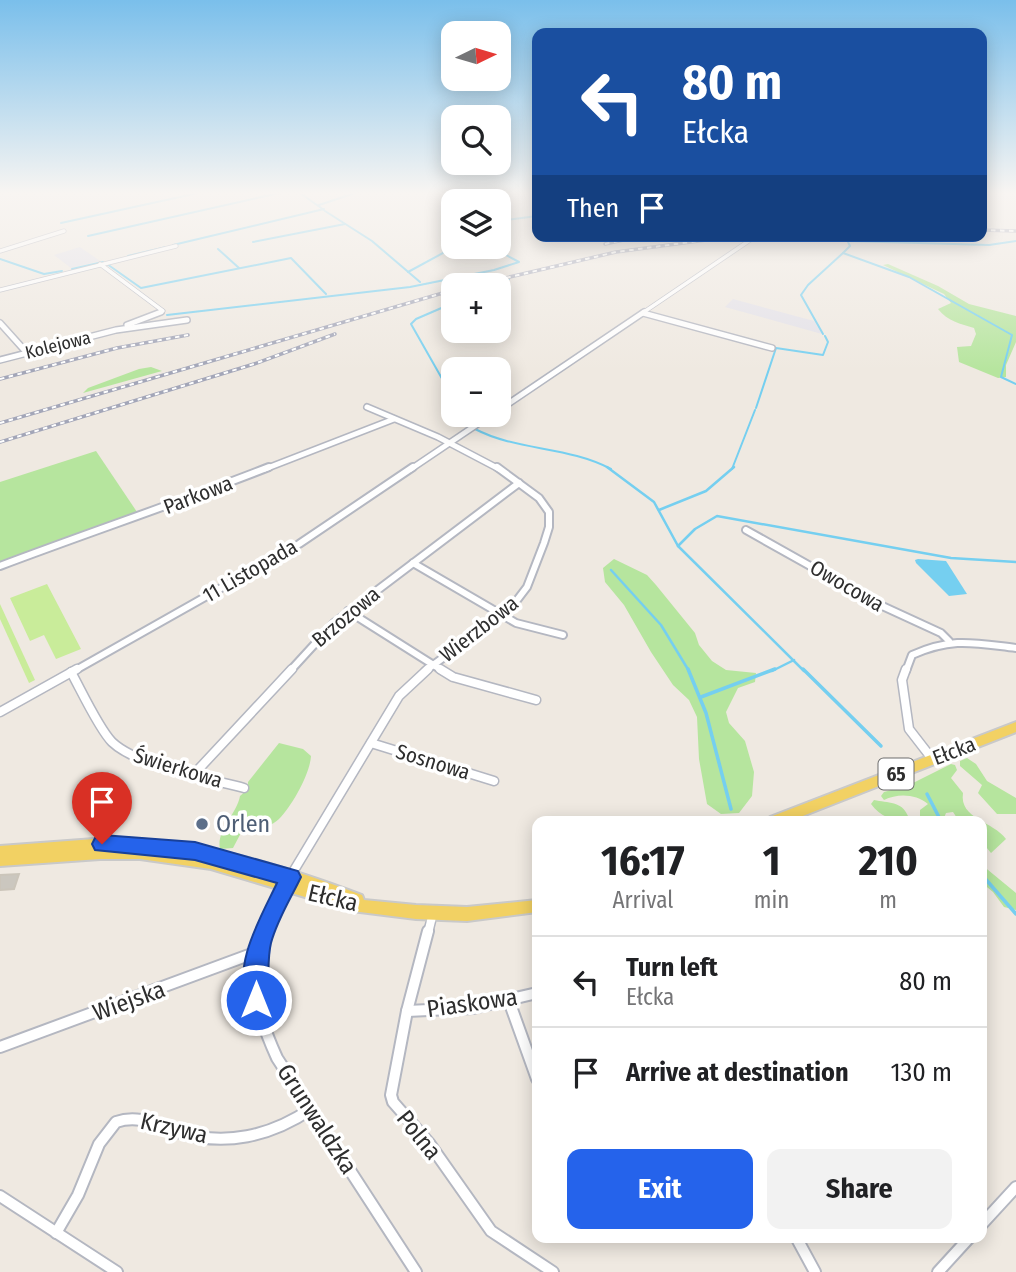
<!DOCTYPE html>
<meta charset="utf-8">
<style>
:root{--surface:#fff;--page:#f2f2f2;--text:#202124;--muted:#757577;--line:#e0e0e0;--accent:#2563eb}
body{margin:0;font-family:"Fira Sans Condensed",sans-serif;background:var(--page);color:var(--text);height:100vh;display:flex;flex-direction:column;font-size:26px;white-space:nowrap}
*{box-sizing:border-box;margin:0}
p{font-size:23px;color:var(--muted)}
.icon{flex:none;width:38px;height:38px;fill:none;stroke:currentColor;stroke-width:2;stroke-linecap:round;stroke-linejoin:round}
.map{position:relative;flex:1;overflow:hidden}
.sheet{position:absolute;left:532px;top:816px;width:455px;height:427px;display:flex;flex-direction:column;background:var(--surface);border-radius:14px;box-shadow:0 4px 18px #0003}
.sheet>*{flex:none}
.hud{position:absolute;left:532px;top:28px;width:455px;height:214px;border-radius:14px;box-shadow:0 4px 18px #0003;background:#1a4fa0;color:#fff;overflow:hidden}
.needle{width:46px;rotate:85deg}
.controls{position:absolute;left:441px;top:21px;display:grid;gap:14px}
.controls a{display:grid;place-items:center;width:70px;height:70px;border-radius:14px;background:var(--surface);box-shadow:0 4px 18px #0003;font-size:35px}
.pin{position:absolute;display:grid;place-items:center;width:60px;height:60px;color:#fff;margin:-72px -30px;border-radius:50% 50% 50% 0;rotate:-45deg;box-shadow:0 0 7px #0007}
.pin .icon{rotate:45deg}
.me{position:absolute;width:77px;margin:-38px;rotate:0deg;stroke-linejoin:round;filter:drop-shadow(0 0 5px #0008)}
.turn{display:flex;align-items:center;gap:24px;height:147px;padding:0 35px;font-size:32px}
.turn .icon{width:91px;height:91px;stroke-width:2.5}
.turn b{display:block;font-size:49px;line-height:60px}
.then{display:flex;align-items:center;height:66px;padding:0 35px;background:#0003;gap:14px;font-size:26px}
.eta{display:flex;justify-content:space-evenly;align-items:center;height:119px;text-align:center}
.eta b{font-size:42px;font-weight:700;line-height:49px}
.primary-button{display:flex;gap:14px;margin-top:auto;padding:14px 35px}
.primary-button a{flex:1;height:80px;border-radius:14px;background:var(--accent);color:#fff;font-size:28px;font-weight:700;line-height:80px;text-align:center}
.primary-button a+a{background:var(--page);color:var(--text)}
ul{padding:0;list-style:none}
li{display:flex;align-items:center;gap:21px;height:91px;padding:0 35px;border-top:2px solid var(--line)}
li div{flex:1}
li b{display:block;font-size:26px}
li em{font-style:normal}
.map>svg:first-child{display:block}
.industrial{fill:#e3e1e8}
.green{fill:#b6e59e}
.pitch{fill:#c9ec9a}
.water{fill:#75cff0}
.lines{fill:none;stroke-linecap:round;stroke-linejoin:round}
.stream-far2{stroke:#75cff0;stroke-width:2}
.stream-far1{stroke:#75cff0;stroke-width:2.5}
.stream{stroke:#75cff0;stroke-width:3.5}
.building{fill:#cbc7bf;stroke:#cbc5ba;stroke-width:2}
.street-far4-casing{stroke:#b4b7c1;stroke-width:5}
.street-far3-casing{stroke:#b4b7c1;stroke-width:8}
.street-far2-casing{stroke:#b4b7c1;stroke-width:10}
.street-far1-casing{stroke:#b4b7c1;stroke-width:11}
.street-casing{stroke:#b4b7c1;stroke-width:14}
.primary-casing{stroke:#c9c9c9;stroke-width:4}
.street-far4{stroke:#fff;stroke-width:3.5}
.street-far3{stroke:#fff;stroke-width:5}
.street-far2{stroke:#fff;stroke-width:6}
.street-far1{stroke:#fff;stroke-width:8}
.street{stroke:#fff;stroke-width:10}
.primary{fill:#f2d163;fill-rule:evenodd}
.rail-casing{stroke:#a3a6b8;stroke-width:3.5}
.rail{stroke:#fff;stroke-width:2;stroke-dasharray:4.5;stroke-linecap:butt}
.route{fill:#2563eb;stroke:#184099;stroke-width:2}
.service-dot{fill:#5c6f8a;stroke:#fff;stroke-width:2.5}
.labels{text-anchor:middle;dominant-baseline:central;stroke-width:7;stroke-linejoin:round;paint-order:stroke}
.far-street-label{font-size:18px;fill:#2e2e2e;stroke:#fff}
.shield{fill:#fff;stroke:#6d6d6d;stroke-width:2}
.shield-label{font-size:19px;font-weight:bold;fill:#2e2e2e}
.street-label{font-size:21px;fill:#2e2e2e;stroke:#fff}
.near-service-label{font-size:24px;fill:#4e5e75;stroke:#fff;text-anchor:start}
.near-street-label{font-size:24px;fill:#2e2e2e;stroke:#fff}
</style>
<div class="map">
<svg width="1016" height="1272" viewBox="0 0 1016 1272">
<rect width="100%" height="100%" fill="#efe9e1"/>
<!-- industrial -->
<g class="industrial">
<path d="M80,247l20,14 -29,7 -17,-13z"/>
<path d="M733,299l81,22 8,13 -97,-27z"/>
</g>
<!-- green -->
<g class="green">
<path d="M888,264l50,22 31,18 47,12v26l-10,23v12l-8,1 -39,-16 -2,-15 14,-1 5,-12 -2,-6c-13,-4 -27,-7 -36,-19l13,-6 -7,-9 -61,-29z"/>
<path d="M151,367l11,4 -79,22 5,-5 51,-19z"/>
<path d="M96,451l41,61 -137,51v-81z"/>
<path d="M614,559l33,16 9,10 39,48 4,12 13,16 14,9 30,3 -1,9 -17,6 -12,24 3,11 16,18 9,31 -2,24 -13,17 -18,1 -14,-10 -8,-45 -2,-42 -8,-17 -16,-15 -22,-33 -27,-47 -19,-23 -2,-14z"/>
<path d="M279,743l24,6 8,7c-1,18 -19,50 -32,63 -10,9 -24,11 -36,10l-10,19 -13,1c-4,-19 17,-35 20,-53l8,-7v-7z"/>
<path d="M967,758l9,6 11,17 29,17v16h-19l-19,-21 4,-8 -22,-19v-5z"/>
<path d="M951,764l4,1 2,5 -6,8 12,15c-4,26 30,28 43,46l-15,14 -9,-11v-21h-23l-6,-9 -7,1 -2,5 -13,2 -11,-4v-6l8,-6c-12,-10 -30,-11 -44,-4l-3,-4 3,-4 25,-7z"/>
<path d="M874,800c14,3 28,1 34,16l-2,5c-14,0 -26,-5 -35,-17z"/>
<path d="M982,865l34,28v17l-12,-3 -11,-15 -11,-9z"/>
</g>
<!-- pitch -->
<g class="pitch">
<path d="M47,584l34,65 -25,10 -12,-24 -14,6 -20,-43z"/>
<path d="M0,604l35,76 -6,3 -29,-64z"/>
</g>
<!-- water -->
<path class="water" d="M918,559l28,2 21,33 -18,2 -33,-33 -1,-3z"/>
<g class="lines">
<!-- stream-far2 -->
<g class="stream-far2">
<path d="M300,193l24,17"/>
<path d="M479,201l5,-8"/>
<path d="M319,205l36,-12"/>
<path d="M325,211l47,30 48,41"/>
<path d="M499,221l38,-5"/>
<path d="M61,223l137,-30"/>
<path d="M88,236l191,-43"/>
<path d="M848,241l141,4 27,-4"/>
<path d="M253,242l92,-18"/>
<path d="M173,245l151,-36"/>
<path d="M218,249l21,19"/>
<path d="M843,253l7,-7 -5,-10"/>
<path d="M128,256l38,-9"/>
<path d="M0,259l44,15 18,-3"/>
<path d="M107,264l34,24 150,-30 35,36"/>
<path d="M72,269l31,-7"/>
<path d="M408,272l46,-25"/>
<path d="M496,285l13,-6"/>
<path d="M453,303l-37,16 -5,5 42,74"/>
<path d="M167,315l243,-28 84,-17 25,-8 -28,-15"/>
<path d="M823,334l-22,-39 7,-10 35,-32 66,24 103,58 -11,42 15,7"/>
<path d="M756,408l20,-60 47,7 5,-13 -3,-6"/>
<path d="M463,415l7,11"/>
<path d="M475,429c42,22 93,17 136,40"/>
<path d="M732,469l23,-59"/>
</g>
<!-- stream-far1 -->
<g class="stream-far1">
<path d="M607,467l47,35 24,44 126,125"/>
<path d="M659,510l47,-19 28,-24"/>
<path d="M678,546l17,-17 22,-13 234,42 65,4"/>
<path d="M611,570l50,55 28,46"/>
<path d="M772,671l22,-11"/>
</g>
<!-- stream -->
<g class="stream">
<path d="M688,669l18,44 25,96"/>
<path d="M803,669l78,77"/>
<path d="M701,697l74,-28"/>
<path d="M927,794l14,27"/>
<path d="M982,875l34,39"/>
</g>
</g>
<!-- building -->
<path class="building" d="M19,874l-5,15 -14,1v-15z"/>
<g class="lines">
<!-- street-far4 casing -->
<g class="street-far4-casing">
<g id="street-far4">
<path d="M0,251l64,-20"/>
<path d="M100,264l63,47 -7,3"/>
<path d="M0,290l176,-44"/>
<path d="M643,313l3,1"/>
<path d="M641,314l115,-78"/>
</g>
</g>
<!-- street-far3 casing -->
<g class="street-far3-casing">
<g id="street-far3">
<path d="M643,313l129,35"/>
<path d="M0,323l27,30"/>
<path d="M127,325l34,-13"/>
<path d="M0,360l116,-30 71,-10"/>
<path d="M367,407l71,30 61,32"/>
<path d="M499,410l145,-98"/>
<path d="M265,469l129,-50"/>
<path d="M411,469l80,-54"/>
</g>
</g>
<!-- street-far2 casing -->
<g class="street-far2-casing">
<g id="street-far2">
<path d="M746,530l132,74 63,29 8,8"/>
<path d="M413,563l103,60 47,12"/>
<path d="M0,566c90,-34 180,-64 269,-99"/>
<path d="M348,611l95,60"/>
<path d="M74,671l225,-127 114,-77"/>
<path d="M290,671l44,-48 185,-140"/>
<path d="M425,671l86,-63 16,-21 17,-44 5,-16v-15l-10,-14 -42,-31"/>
<path d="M906,671l6,-16c41,-18 61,-12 104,-7"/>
</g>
</g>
<!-- street-far1 casing -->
<g class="street-far1-casing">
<g id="street-far1">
<path d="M440,669l13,8 83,23"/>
<path d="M906,669l-4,11 7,49 24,31"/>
<path d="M71,672c10,18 28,57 41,70 25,24 98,37 132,46"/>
<path d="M0,712l77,-43"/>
<path d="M371,743l123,38"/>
<path d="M195,773l97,-104"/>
<path d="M263,933l27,-56 109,-181 29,-27"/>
<path d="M428,933l5,-20"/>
</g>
</g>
<!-- street casing -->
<g class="street-casing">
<g id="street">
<path d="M264,931c-16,50 -8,81 13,127l139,214"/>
<path d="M428,931l-21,80 -16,84 2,7 36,41 62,88 62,41"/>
<path d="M509,1001l28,78"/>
<path d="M407,1011l66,-3 64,-15"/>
<path d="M0,1047l257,-95"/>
<path d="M0,1196l117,76"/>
<path d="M982,1224l34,-37"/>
<path d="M56,1233l22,-38 21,-51 17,-22c23,-8 40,3 62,10 47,15 93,4 133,-23"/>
<path d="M796,1237l19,35"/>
<path d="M938,1272l32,-35"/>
</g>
</g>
<!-- primary casing -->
<g class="primary-casing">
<g id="primary">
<path d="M1016,722v10l-226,89h-21l1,-4z"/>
<path d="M108,838c88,1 172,26 254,57l2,5 52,5 51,2 70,-7v12l-70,9 -51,-2 -64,-8 -141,-42 -71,-10h-40l-100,7v-20z"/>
</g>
</g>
<!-- street-far4 -->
<use href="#street-far4" class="street-far4"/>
<!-- street-far3 -->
<use href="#street-far3" class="street-far3"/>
<!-- street-far2 -->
<use href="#street-far2" class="street-far2"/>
<!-- street-far1 -->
<use href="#street-far1" class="street-far1"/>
<!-- street -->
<use href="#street" class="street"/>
<!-- primary -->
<use href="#primary" class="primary"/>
<!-- rail casing -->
<g class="rail-casing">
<g id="rail">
<path d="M982,230l34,1"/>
<path d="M605,244l37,-8"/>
<path d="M480,284l136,-32 120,-16"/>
<path d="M0,379l117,-31 71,-13"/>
<path d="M0,423l453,-133"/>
<path d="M0,442l254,-78 81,-30"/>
</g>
</g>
<!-- rail -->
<use href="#rail" class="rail"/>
</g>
<!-- sky -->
<linearGradient id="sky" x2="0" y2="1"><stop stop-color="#7abfeb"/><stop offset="0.52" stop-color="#f8f5f2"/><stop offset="1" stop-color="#f8f5f2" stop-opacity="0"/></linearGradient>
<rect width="1016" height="371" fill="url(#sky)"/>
<!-- route -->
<path class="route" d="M102,835l93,7 103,29 3,6c-10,21 -24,43 -30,66 -5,20 0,47 -7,65l-8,3 -8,-3c-17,-42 12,-89 29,-125l-82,-23 -100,-10 -3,-6 3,-6z"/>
<!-- markers -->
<circle class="service-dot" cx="202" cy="824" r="7"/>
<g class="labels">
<!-- far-street labels -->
<g class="far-street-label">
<text transform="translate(58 345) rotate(-14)">Kolejowa</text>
</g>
<!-- shield labels -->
<rect class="shield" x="878.5" y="758.5" width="35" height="31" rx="5"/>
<g class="shield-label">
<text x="896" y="774">65</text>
</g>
<!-- street labels -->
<g class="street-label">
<text transform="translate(198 495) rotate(-21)">Parkowa</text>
<text transform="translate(250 571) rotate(-30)">11 Listopada</text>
<text transform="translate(847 586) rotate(30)">Owocowa</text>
<text transform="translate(346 617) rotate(-40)">Brzozowa</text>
<text transform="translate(479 629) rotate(-38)">Wierzbowa</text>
<text transform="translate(954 751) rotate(-21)">Ełcka</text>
<text transform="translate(433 762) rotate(17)">Sosnowa</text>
<text transform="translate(178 768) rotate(17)">Świerkowa</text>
</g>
<!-- near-service labels -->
<g class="near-service-label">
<text x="216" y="824">Orlen</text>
</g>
<!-- near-street labels -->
<g class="near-street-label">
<text transform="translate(333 898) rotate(13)">Ełcka</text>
<text transform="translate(129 1001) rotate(-20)">Wiejska</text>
<text transform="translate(472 1003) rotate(-8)">Piaskowa</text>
<text transform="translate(317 1119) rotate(57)">Grunwaldzka</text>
<text transform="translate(174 1128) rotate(13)">Krzywa</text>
<text transform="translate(419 1135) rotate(51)">Polna</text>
</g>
</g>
</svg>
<div class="controls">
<a><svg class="needle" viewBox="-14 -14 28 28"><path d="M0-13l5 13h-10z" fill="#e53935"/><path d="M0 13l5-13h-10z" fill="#757577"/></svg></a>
<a><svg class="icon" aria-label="search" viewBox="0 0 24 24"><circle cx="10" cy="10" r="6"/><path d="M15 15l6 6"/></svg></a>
<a><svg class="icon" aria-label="layers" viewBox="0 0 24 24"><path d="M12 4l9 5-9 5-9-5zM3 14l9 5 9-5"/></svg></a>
<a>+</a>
<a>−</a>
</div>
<div class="pin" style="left:102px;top:844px;background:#d93025"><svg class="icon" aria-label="arrive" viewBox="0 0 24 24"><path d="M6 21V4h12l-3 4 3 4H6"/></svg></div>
<svg class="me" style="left:256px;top:1000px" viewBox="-20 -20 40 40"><circle r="17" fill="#2563eb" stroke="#fff" stroke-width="3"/><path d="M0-11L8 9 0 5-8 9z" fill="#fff"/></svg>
<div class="hud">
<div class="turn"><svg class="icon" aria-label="left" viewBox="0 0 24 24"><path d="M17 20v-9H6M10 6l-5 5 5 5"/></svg><div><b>80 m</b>Ełcka</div></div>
<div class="then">Then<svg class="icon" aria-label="arrive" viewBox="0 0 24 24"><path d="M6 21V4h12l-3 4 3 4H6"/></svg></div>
</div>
<section class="sheet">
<div class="eta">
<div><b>16:17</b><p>Arrival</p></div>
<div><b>1</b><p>min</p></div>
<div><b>210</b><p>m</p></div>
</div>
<ul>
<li><svg class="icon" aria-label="left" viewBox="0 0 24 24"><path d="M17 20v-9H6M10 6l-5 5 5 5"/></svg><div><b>Turn left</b><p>Ełcka</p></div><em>80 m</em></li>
<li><svg class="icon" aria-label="arrive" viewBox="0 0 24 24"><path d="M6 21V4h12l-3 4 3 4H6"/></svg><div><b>Arrive at destination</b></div><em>130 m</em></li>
</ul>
<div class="primary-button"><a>Exit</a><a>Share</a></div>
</section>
</div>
